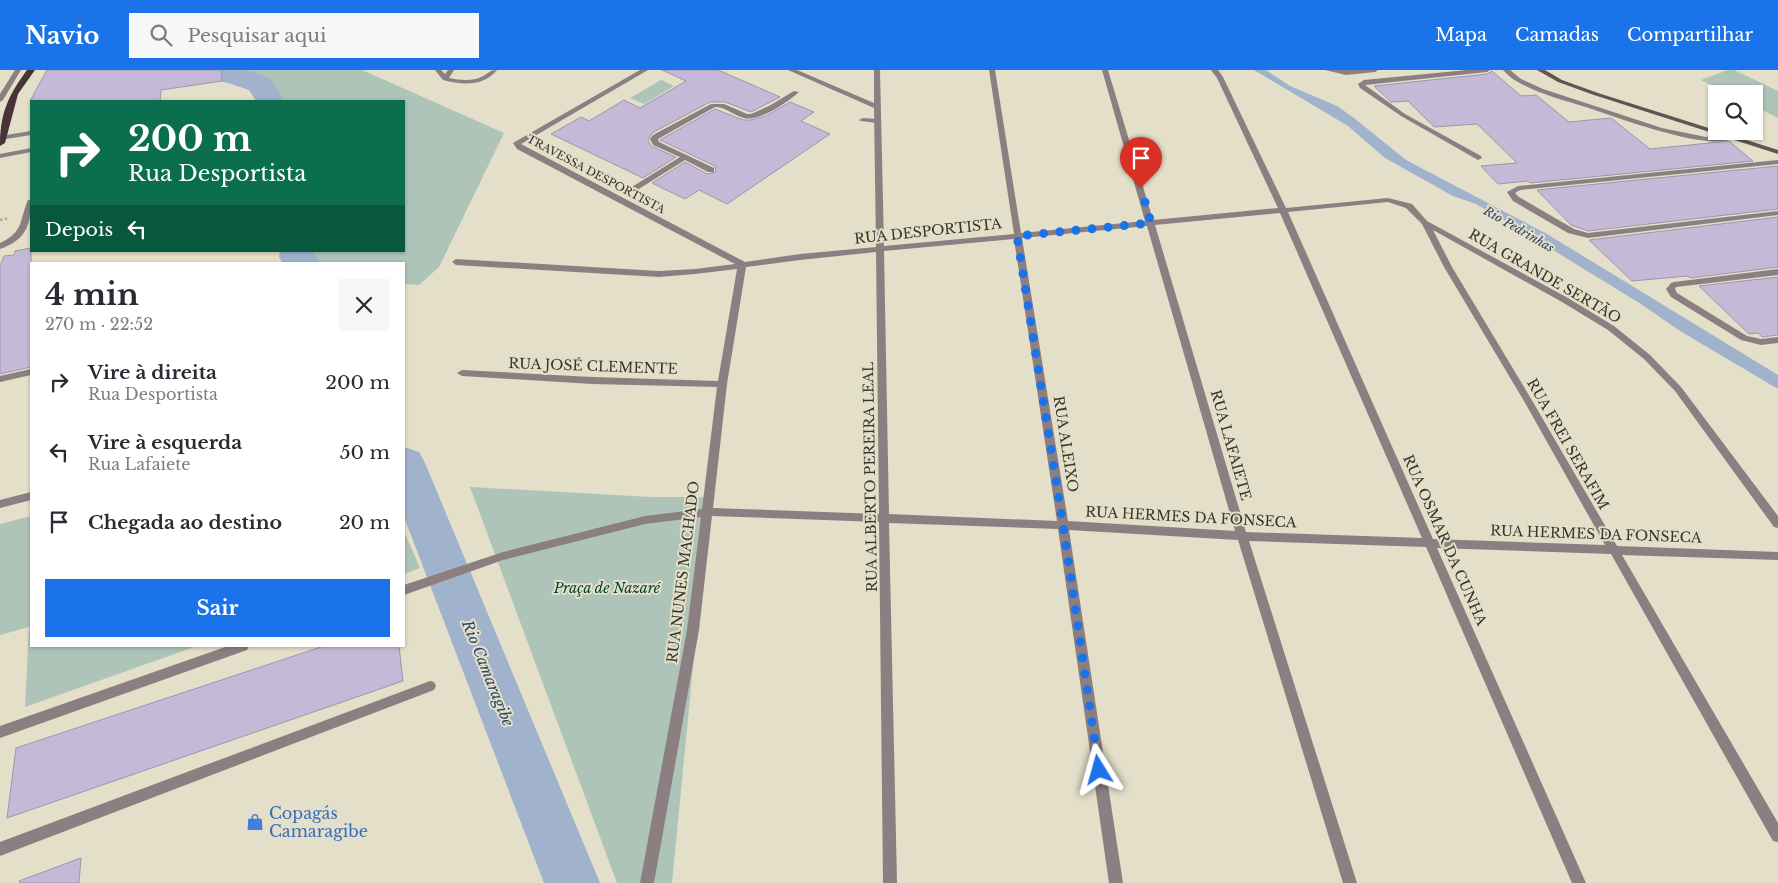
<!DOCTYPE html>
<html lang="pt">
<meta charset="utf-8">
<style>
:root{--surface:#fff;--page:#f7f7f7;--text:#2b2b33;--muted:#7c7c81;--accent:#1a73e8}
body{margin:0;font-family:"Libre Baskerville",serif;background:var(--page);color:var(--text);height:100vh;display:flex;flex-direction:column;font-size:19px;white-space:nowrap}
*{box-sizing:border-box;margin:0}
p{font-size:16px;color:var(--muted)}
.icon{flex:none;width:28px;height:28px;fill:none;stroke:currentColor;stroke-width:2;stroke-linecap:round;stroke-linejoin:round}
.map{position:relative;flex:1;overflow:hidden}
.drawer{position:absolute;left:30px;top:192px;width:375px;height:385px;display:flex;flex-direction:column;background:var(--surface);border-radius:0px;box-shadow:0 1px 4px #0004}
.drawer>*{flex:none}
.hud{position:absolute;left:30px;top:30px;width:375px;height:152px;border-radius:0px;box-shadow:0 1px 4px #0004;background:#0b6e4f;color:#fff;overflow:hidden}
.buttons{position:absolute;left:1708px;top:15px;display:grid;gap:10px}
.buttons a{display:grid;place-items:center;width:55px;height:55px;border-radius:0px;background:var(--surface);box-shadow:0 1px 4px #0004;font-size:25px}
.pin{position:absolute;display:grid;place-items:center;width:42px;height:42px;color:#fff;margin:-51px -21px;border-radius:50% 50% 50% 0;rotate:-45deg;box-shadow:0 0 5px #0007}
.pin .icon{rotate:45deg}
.me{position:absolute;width:55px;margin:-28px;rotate:352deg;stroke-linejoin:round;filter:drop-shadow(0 0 4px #0008)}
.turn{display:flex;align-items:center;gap:18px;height:105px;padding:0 15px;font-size:22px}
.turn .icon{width:65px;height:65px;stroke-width:2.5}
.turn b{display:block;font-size:35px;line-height:42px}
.then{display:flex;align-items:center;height:48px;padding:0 15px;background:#0003;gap:10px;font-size:19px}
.round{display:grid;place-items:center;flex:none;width:52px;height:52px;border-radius:0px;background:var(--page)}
.headline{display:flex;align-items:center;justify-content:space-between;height:85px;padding:0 15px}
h1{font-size:30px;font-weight:700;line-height:38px}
.button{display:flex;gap:10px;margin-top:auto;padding:10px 15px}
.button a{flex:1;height:58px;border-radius:0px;background:var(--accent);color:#fff;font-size:20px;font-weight:700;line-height:58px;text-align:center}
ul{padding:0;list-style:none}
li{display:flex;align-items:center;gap:15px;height:70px;padding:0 15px}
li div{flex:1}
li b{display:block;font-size:19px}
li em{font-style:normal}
header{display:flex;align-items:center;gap:30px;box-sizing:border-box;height:70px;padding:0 25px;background:var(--accent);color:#fff}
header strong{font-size:24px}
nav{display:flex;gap:28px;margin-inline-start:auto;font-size:18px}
.search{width:350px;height:45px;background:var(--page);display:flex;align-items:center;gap:12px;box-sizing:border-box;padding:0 18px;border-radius:0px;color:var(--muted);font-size:19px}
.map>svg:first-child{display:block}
.green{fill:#aec4b8}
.water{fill:#a1b2cd}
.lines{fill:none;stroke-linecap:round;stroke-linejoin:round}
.river{fill:#a1b2cd;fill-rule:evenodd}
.building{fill:#c4bad8;stroke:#9d96ac}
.path{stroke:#afac99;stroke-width:2.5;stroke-dasharray:2.5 2.5;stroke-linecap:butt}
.lane{fill:#8b7f82;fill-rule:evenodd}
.street{fill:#8b7f82;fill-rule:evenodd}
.secondary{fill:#635357;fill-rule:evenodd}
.primary{fill:#473439;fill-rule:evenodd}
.route{stroke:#1a73e8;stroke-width:9;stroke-dasharray:0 16.2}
.labels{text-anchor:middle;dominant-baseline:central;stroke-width:4;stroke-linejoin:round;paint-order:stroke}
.far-street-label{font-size:11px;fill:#37362c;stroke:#e3dfc8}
.far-water-label{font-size:12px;font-style:italic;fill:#2a4268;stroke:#e3dfc8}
.street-label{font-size:14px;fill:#37362c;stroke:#e3dfc8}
.park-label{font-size:14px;font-style:italic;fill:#003e28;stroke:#e3dfc8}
.water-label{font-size:15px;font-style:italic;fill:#2a4268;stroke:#e3dfc8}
.near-shop-label{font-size:16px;fill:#366cbe;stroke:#e3dfc8;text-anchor:start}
</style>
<header>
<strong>Navio</strong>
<div class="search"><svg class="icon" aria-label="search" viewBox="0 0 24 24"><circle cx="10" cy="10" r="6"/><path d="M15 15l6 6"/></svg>Pesquisar aqui</div>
<nav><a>Mapa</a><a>Camadas</a><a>Compartilhar</a></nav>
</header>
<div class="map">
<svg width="1778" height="813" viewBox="0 0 1778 813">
<rect width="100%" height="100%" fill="#e3dfc8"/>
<!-- green -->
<g class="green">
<path d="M204,0h158l142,63 -65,134 -20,18 -15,-1v-20h-100l-8,-7 1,-6h107v-150h-134l-10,-17 -11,-5z"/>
<path d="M1728,0h6l44,21v27l-24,-12v-12h-26l-27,-14z"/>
<path d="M661,10l13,6 -30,18 -14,-6z"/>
<path d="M470,417l181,10h56l1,15 -36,371h-55z"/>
<path d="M31,446v130h166l-172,61 4,-80 -29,8v-111z"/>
<path d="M404,461l16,37 -16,6z"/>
</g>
<!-- water -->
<path class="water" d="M1254,0h12l24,16 47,20 17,12 52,42 141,74 231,141v14l-98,-58 -39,-27 -132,-81 -33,-19 -23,-8 -68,-38 -37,-32z"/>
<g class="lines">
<!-- river -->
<g class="river">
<path d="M190,0h56l24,8 15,23h-29l-7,-11 -21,-7 -34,-7z"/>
<path d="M280,181h34v3l7,10h-38l-4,-7z"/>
<path d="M404,377l15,5 6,11 175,420h-56l-140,-366z"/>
</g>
</g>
<!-- building -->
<g class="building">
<path d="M47,0h174l1,11 -61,9 -1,11h-130z"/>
<path d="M662,0h56l62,27 -29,15 -26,-10h-15l-58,31 -4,7 3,6 25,11 -33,21 -92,-44 30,-17 8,4 35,-21 16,8 46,-27z"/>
<path d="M1492,1l29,25 15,-1 33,27 42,-4 39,31 79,-8 24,20 -223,22 -2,-2 -30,3 -17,-18 36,-3 -40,-39 -43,3 -26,-26 -17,1 -17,-16 113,-12z"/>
<path d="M790,32l24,10 -13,9 29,13 -103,70 -28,-14 -14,9 -33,-16 33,-21 22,12 9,-2 -1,-6 -55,-26 55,-31 28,11h8l15,-4z"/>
<path d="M1778,96v43l-190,22 -17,-6 -34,-35z"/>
<path d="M1778,147v50l-88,11 -2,-2 -56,5 -43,-41z"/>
<path d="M31,178v119l-31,7v-108l4,-10 10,-1 1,-4z"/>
<path d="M1778,207v58l-16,2 -4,-4 -9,1 -50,-48z"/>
<path d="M324,576h75l4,35 -396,137 9,-70z"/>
<path d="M81,788l-2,25h-59l-1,-2z"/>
</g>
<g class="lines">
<!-- path -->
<path class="path" d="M0,150l9,-2"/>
<!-- lane -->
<g class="lane">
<path d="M15,0h6l-18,30 -3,2v-8z"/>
<path d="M1325,0h53l-3,2 -29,3z"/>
<path d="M1467,0h23l-3,2 -122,13 40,29 76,42 1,2 -4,2 -77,-44 -41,-28 -2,-4 6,-4z"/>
<path d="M1503,0h7l11,9 22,10 119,39 44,9 24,-1 4,2c-23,15 -121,-22 -148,-31 -23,-7 -47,-13 -68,-25 -6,-3 -11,-8 -15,-12z"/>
<path d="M794,21l5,1c-11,10 -40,30 -55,26 -11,-3 -18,-11 -29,-11l-57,32 1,3 55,26v4h-6l-23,-12 -51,32h-3l-4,-2 53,-33 -27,-12 -3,-6 3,-4 58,-31h13l23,10h4l18,-8z"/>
<path d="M863,48l14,1 4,2 -4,2 -16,-2 -2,-1z"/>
<path d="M31,61v4l-31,5v-4z"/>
<path d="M31,78v4l-31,6v-4z"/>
<path d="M1778,90v4l-258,26 -5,3 4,4 55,32 14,4 190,-22v4l-190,23 -20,-5 -55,-32 -6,-9 11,-6z"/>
<path d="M28,130h3c0,25 -5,40 -31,49v-6c24,-11 19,-22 28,-43z"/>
<path d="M1778,199v6l-102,12 -1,2 2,4 70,43 14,3 17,-2v6l-17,2 -20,-5 -70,-43 -5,-8 5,-6 3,-1z"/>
<path d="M31,299v6l-31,7v-6z"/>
<path d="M31,422v8l-31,8v-8z"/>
<path d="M430,611l4,1 2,4 -2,4 -434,166v-14z"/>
</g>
<!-- street -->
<g class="street">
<path d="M435,0h6l4,4 3,-4h6l-5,8c11,2 23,4 34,-2 6,-3 7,-6 14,-6 -14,17 -35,15 -54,10z"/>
<path d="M640,0h8l-127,74 224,118 55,-8 76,-7 -2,-139 -86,-38h9l77,33v-33h6l4,176 130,-12 -25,-164h6l26,163 124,-12 -43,-151h6l45,150 125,-12 -61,-130 -6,-8h7l5,7 63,131 102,-10 24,6 15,17 141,77 46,28 36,29 31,32 97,129v12l-4,-1 -99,-136 -31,-32 -36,-29 -46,-28 -129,-72 19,37 78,130 87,149 161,6v8l-156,-5 156,268v19l-5,-1 -162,-287 -174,-6 149,335h-14l-146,-336 -177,-6 108,342h-14l-105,-343 -169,-10 54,353h-14l-51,-354 -169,-6 8,360h-14l-4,-361 -167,-6 -13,114 -45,253h-14l47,-253 14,-113 -56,7 -142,36 -99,35v-10l99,-33 142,-36 57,-7 15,-122 -125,-3 -130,-8 -5,-3 5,-3 130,7 126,4 19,-112 -42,5 -36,3 -203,-12 -4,-3 4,-3 203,12 36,-2 40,-5 -218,-115 -4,-6zM1388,132l18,6 16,16 22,43 80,134 81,144 -172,-6 -145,-327zM1280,143l142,325 -176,-6 -91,-307zM1147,156l88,305 -167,-10 -46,-283zM1014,169l43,282 -168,-7 -5,-263zM876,182l3,262 -166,-6 14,-124 19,-117 54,-7z"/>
<path d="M228,576h21l-2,4 -247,88v-12z"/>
</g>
<!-- secondary -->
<path class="secondary" d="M1537,0h8l17,10 36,13 180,57v4l-184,-59 -36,-13z"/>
<!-- primary -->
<path class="primary" d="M27,0h8l-17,24 -13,49 -5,3c0,-33 8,-50 27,-76z"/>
</g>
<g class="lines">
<!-- route -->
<path class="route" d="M1099,700l-36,-245 -46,-289 134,-13 -10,-35"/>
</g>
<!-- icons -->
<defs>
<g id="shop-bare" transform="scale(1.35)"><path d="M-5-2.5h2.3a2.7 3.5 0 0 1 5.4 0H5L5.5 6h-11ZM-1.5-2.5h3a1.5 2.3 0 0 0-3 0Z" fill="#3f7fe0" stroke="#e3dfc8" stroke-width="2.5" paint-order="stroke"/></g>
</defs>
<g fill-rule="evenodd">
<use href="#shop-bare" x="255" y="752"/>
</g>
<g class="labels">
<!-- far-street labels -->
<g class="far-street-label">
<text transform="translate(596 104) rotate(28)">TRAVESSA DESPORTISTA</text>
</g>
<!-- far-water labels -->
<g class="far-water-label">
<text transform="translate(1519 159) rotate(30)">Rio Pedrinhas</text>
</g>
<!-- street labels -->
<g class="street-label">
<text transform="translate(928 161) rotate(-6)">RUA DESPORTISTA</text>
<text transform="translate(1545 206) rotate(30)">RUA GRANDE SERTÃO</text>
<text transform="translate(593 296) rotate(2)">RUA JOSÉ CLEMENTE</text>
<text transform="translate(1066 374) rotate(81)">RUA ALEIXO</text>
<text transform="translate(1568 374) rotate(60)">RUA FREI SERAFIM</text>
<text transform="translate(1231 375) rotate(74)">RUA LAFAIETE</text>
<text transform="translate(870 407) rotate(-91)">RUA ALBERTO PEREIRA LEAL</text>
<text transform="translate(1191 447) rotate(3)">RUA HERMES DA FONSECA</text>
<text transform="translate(1596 464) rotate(2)">RUA HERMES DA FONSECA</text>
<text transform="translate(1445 470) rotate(66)">RUA OSMAR DA CUNHA</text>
<text transform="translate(683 502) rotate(-83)">RUA NUNES MACHADO</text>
</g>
<!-- park labels -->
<g class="park-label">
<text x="607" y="518">Praça de Nazaré</text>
</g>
<!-- water labels -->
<g class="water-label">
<text transform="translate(488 603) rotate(68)">Rio Camaragibe</text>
</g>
<!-- near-shop labels -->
<g class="near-shop-label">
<text x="269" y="743">Copagás<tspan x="269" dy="18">Camaragibe</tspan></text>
</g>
</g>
</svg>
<div class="buttons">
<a><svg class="icon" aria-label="search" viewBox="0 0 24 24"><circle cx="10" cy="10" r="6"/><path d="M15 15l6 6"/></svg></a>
</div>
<div class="pin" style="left:1141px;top:118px;background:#d93025"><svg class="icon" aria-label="arrive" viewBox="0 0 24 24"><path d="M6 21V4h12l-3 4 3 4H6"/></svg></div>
<svg class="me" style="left:1099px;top:700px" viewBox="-20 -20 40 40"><path d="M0-17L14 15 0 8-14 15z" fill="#1a73e8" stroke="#fff" stroke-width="4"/></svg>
<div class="hud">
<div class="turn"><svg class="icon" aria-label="right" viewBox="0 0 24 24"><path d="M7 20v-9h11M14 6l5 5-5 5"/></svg><div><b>200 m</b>Rua Desportista</div></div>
<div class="then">Depois<svg class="icon" aria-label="left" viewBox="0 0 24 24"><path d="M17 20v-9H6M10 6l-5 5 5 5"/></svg></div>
</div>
<section class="drawer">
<div class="headline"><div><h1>4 min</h1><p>270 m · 22:52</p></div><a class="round"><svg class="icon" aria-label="close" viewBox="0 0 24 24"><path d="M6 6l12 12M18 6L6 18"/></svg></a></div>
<ul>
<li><svg class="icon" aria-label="right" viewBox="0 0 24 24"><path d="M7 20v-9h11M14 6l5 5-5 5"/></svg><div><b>Vire à direita</b><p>Rua Desportista</p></div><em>200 m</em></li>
<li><svg class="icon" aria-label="left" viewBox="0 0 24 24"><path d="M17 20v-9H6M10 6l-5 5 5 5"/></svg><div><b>Vire à esquerda</b><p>Rua Lafaiete</p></div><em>50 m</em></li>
<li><svg class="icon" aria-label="arrive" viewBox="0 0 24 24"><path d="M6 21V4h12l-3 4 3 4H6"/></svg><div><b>Chegada ao destino</b></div><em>20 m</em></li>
</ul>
<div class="button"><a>Sair</a></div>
</section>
</div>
